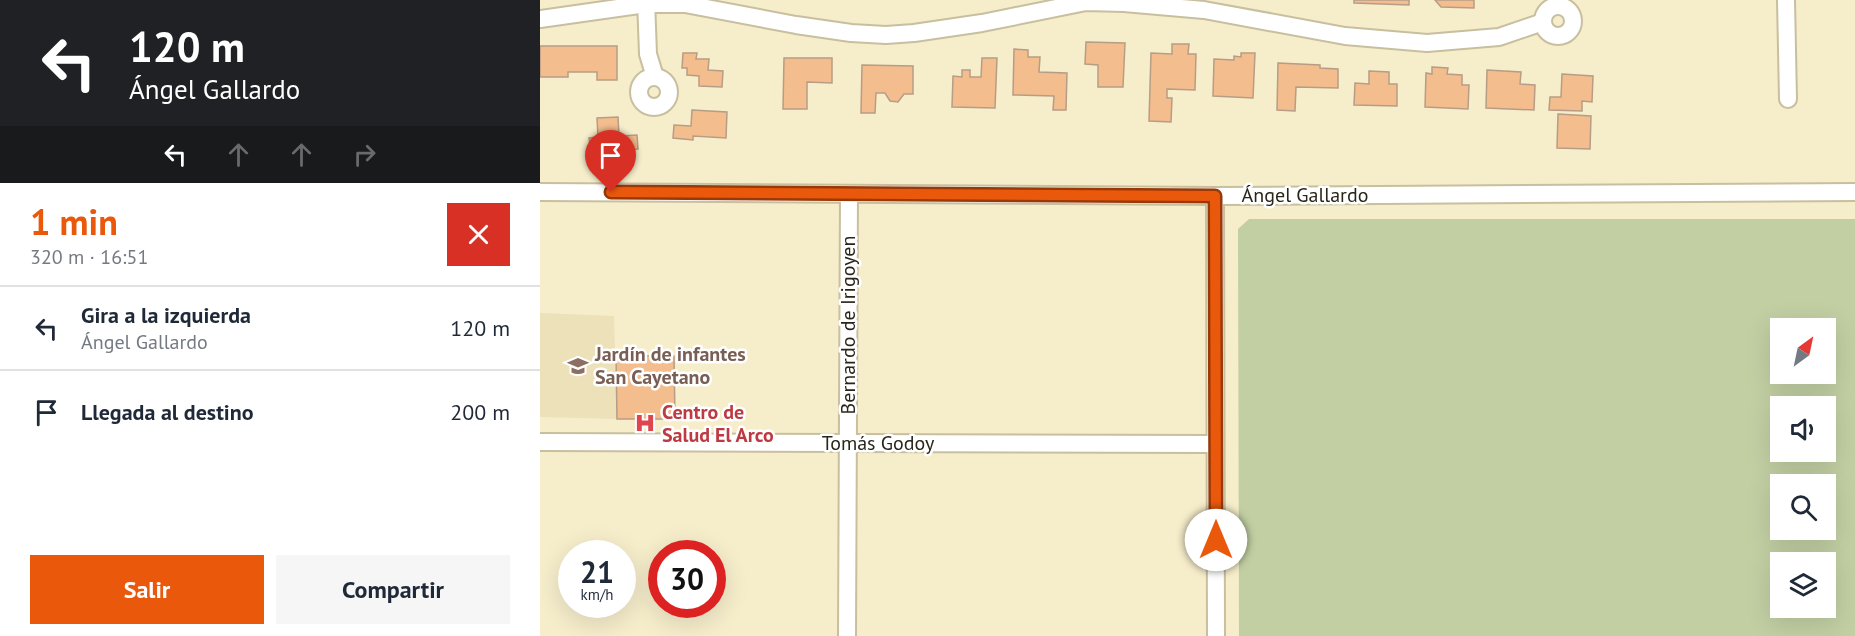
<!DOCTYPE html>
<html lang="es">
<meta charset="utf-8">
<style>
:root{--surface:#fff;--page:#f6f6f7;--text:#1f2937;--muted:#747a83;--line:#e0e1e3;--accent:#ea580c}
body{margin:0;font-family:"PT Sans",sans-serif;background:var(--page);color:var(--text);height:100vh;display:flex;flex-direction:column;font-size:22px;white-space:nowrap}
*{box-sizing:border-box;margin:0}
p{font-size:20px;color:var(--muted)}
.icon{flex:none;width:33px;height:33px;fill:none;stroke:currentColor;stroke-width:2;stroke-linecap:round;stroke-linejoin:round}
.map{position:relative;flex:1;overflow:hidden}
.panel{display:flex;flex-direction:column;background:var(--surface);width:540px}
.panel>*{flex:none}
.banner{background:#202124;color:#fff;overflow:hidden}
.needle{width:39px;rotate:33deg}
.controls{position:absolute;left:1230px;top:318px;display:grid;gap:12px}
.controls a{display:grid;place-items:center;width:66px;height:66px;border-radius:0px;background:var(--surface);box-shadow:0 6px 24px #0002;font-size:30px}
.speed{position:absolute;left:18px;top:540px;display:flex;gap:12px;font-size:30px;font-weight:700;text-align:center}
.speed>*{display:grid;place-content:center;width:78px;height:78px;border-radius:50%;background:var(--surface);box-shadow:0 6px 24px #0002;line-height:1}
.speed small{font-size:15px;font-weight:400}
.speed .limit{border:9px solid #d22;background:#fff;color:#111}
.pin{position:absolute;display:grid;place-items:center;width:51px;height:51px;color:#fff;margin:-62px -26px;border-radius:50% 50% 50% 0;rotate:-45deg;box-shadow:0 0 6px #0007}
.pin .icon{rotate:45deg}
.me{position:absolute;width:66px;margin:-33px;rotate:0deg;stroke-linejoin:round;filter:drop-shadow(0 0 4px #0008)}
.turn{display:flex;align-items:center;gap:21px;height:126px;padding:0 30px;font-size:27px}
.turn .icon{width:78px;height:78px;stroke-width:2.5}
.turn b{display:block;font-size:42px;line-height:51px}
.lanes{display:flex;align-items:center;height:57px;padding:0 30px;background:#0003;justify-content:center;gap:30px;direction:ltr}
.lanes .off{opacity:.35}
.round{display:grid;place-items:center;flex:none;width:63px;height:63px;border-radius:0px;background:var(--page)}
.headline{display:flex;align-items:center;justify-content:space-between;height:102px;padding:0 30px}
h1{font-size:36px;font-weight:600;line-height:45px;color:var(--accent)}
.action{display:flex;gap:12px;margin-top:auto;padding:12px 30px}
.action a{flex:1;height:69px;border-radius:0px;background:var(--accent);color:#fff;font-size:24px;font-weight:600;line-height:69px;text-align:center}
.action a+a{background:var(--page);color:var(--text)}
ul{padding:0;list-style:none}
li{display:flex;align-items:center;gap:18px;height:84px;padding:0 30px;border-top:2px solid var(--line)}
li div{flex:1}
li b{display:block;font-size:22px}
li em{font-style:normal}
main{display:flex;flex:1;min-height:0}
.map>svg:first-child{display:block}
.built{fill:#ece1b9}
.green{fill:#c2cfa3;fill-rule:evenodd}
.building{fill:#f4bd8d;stroke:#b79d86;stroke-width:1.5}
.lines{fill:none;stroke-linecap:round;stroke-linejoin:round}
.minor-casing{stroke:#c8bf9f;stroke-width:20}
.minor{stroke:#fff;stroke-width:16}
.route-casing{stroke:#983908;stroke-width:15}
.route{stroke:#ea580c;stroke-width:10}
.labels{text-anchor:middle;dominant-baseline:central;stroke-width:5;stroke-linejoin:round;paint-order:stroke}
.street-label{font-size:20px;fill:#292519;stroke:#fff}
.education-label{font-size:20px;font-weight:bold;fill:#785e54;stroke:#fff;text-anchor:start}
.health-label{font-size:20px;font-weight:bold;fill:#be3a42;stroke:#fff;text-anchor:start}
</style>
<main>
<section class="panel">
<div class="banner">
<div class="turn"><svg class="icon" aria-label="left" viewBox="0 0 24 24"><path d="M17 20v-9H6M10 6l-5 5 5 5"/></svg><div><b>120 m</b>Ángel Gallardo</div></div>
<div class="lanes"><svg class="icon" aria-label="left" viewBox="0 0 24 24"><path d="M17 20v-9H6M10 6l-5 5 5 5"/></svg><svg class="icon off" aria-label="ahead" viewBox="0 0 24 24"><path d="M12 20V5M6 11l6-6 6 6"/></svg><svg class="icon off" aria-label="ahead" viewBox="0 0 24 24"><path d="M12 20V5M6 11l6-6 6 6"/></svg><svg class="icon off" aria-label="right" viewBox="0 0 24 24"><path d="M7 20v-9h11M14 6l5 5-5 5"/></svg></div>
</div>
<div class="headline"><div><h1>1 min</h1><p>320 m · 16:51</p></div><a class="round" style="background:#d93025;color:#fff"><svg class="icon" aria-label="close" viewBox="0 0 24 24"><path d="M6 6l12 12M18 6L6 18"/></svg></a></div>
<ul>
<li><svg class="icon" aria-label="left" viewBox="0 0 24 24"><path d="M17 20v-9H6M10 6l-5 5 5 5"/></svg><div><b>Gira a la izquierda</b><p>Ángel Gallardo</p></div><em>120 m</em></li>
<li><svg class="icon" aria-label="arrive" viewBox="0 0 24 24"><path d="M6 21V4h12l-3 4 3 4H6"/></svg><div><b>Llegada al destino</b></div><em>200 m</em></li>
</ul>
<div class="action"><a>Salir</a><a>Compartir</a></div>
</section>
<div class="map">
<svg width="1315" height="636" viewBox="0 0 1315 636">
<rect width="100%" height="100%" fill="#f6edcb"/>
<!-- built -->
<path class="built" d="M0,313l74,3 3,103 -77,-2z"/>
<!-- green -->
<path class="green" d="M709,219h606v417h-616l-1,-407zM1240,328h46v46h-46zM1240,406h46v46h-46zM1240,484h46v46h-46zM1240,562h46v46h-46z"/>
<!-- building -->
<g class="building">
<path d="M814,0h55v5l-55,-2z"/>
<path d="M895,0h39v8l-33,-1z"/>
<path d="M546,42l39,1 -2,44h-25v-22l-13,-1z"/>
<path d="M632,44h17l-1,10h8l-1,36 -28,-1v9h5l-1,24 -22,-1 2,-68 21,1z"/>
<path d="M0,46h77v34h-20v-8h-29v5h-28z"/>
<path d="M474,49l14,1v7h12l-1,15 28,1 -1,37h-13l1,-14 -41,-1z"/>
<path d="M143,53h14l-1,6h13l-1,11 15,1 -1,16 -23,-1v-10l-12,-1v-7h-5z"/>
<path d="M701,53h14l-2,45 -40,-2 1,-37 20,1v-4l7,1z"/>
<path d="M244,58h48v25l-25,-1v27h-24z"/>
<path d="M442,58h15l-2,50 -43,-1 1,-31 9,1v-7h8v7h11z"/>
<path d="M738,63l42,2v3l18,1v19l-42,-1 -1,24 -18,-1z"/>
<path d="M322,65l51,1v28h-9l-6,8 -8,-1 -5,-8h-9l-1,20h-14z"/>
<path d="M892,67l16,1 -1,6 15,1v10h7l-1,24 -43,-2 1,-34 6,1z"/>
<path d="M947,70l34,2 -1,12 15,1 -1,25 -48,-2z"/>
<path d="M829,71l20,1v12h8v22l-43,-1 1,-22 14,1z"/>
<path d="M1022,74l31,2 -1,26 -10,-1v10l-33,-1 1,-13h11z"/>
<path d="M152,110l35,2 -1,26 -33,-2v4l-20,-2 1,-13 17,1z"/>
<path d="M1018,114l33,2 -1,33 -33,-1z"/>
<path d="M78,117l1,19 18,-1 1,14 -47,3 -2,-14 9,-1 -1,-19z"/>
<path d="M76,356h58l1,63h-58z"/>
</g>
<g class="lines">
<!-- minor casing -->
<g class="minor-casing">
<g id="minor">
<path d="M106,0l2,54 7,23"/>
<path d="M1246,0l2,99"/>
<circle cx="1018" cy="21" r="15"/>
<path d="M0,19l106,-15h39l111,21 55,8 35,2 28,-2 68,-10 104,-21 38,1 80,7 141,26 82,7 72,-6 44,-15"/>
<circle cx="114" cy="92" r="15"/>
<path d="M0,192l675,4 640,-4"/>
<path d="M675,196l1,440"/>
<path d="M0,442l675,2"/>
<path d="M307,636l2,-442"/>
</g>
</g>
<!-- minor -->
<use href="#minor" class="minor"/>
</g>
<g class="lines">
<!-- route casing -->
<g class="route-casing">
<path id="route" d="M71,192l604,4 1,344"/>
</g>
<!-- route -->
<use href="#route" class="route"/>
</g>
<!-- icons -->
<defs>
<g id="school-bare" transform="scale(1.62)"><path d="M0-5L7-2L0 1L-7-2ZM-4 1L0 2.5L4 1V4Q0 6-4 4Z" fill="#8d6e63" stroke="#fff" stroke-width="2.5" paint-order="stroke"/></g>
<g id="hospital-bare" transform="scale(1.62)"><path d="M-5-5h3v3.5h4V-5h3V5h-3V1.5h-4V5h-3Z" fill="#e0444e" stroke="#fff" stroke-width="2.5" paint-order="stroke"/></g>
</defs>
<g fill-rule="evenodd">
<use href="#school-bare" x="38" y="366"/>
<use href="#hospital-bare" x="105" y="423"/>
</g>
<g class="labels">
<!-- street labels -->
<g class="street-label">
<text x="765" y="195">Ángel Gallardo</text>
<text transform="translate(308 325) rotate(-90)">Bernardo de Irigoyen</text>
<text x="338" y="443">Tomás Godoy</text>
</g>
<!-- education labels -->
<g class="education-label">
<text x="55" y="354">Jardín de infantes<tspan x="55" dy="23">San Cayetano</tspan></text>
</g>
<!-- health labels -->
<g class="health-label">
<text x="122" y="412">Centro de<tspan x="122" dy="23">Salud El Arco</tspan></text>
</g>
</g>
</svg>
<div class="controls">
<a><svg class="needle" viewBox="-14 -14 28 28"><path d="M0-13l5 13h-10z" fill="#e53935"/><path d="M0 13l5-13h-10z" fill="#747a83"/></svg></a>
<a><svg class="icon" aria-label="sound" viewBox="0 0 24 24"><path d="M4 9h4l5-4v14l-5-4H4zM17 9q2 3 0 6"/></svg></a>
<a><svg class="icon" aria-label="search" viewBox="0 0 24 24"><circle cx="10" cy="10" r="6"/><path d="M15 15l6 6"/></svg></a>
<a><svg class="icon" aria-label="layers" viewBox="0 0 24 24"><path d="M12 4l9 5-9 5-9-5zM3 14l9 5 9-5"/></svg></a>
</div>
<div class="speed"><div>21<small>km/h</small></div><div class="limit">30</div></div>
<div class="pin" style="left:71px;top:192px;background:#d93025"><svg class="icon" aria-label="arrive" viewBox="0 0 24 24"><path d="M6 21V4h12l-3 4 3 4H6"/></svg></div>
<svg class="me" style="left:676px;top:540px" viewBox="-20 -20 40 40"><circle r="19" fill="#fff"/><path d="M0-13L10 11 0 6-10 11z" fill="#ea580c"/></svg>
</div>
</main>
